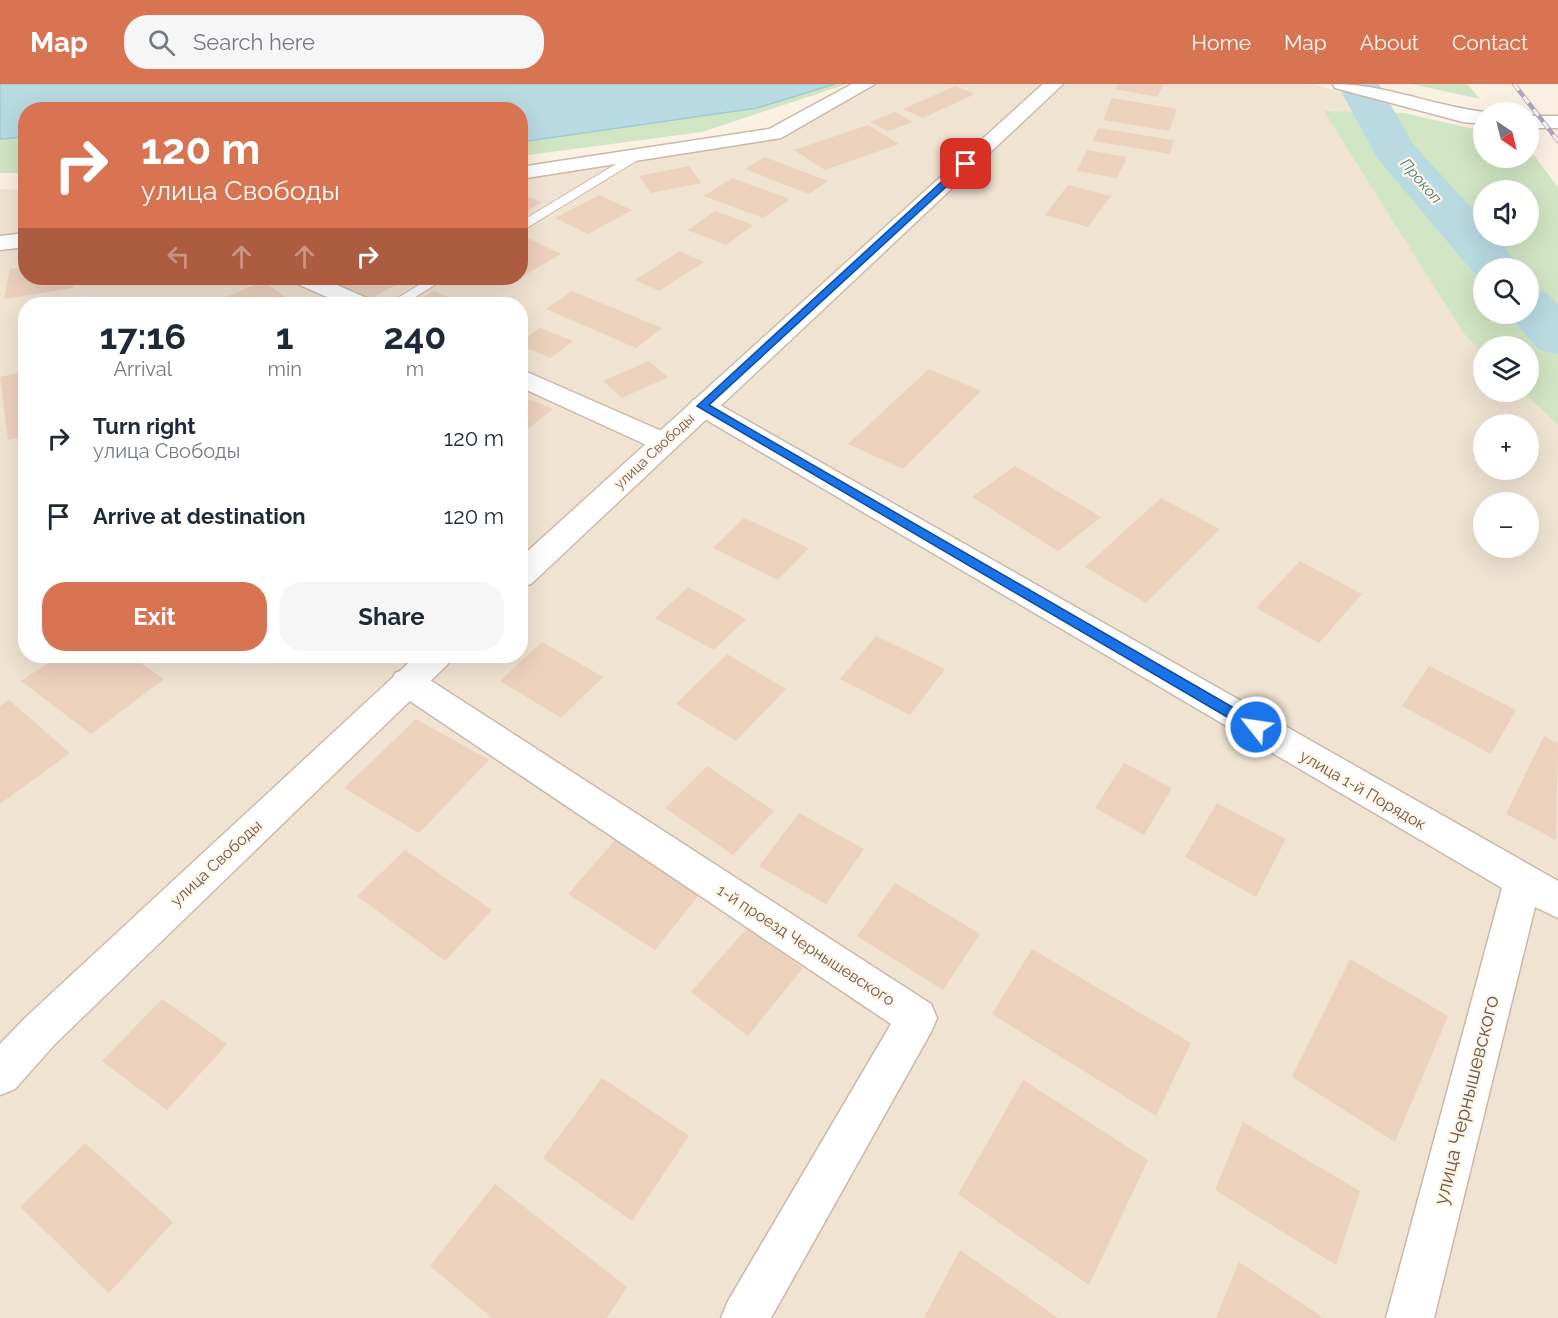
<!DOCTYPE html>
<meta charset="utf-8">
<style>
:root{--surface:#fff;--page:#f6f6f7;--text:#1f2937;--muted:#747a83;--accent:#d97452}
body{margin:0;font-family:Raleway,sans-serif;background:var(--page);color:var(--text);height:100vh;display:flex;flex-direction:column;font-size:22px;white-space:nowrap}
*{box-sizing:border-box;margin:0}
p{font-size:20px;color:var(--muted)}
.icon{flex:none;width:33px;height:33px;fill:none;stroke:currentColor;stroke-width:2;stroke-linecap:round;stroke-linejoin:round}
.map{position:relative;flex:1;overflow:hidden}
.details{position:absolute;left:18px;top:213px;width:510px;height:366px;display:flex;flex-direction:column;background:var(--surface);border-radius:24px;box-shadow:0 6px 24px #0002}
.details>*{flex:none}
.guide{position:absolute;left:18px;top:18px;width:510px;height:183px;border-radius:24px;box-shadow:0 6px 24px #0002;background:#d97452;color:#fff;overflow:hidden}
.needle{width:39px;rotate:145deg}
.tools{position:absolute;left:1473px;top:18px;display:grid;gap:12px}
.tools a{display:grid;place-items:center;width:66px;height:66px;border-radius:50%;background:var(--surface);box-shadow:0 6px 24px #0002;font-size:30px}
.pin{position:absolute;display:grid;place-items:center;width:51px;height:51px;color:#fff;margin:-26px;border-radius:12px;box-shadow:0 3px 9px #0006}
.me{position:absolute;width:66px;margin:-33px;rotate:300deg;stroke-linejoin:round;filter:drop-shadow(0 0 4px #0008)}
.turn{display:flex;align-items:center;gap:21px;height:126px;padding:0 24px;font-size:27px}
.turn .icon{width:78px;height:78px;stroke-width:2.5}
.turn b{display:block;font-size:42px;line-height:51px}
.lanes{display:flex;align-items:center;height:57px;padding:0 24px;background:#0003;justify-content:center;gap:30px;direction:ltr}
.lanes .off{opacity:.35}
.eta{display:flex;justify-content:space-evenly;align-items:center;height:102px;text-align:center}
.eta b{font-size:36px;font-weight:700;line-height:42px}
.cta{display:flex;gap:12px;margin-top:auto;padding:12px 24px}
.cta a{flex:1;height:69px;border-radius:24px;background:var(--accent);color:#fff;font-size:24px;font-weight:700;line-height:69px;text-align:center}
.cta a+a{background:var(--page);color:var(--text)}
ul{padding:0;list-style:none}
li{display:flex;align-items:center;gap:18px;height:78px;padding:0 24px}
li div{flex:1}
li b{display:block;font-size:22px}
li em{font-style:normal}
header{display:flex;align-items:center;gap:36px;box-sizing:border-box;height:84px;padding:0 30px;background:var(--accent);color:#fff}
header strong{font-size:28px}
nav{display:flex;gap:33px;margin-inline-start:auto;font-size:21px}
.search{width:420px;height:54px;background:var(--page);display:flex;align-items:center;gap:15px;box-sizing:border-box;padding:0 21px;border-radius:24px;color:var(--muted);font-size:22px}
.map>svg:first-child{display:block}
.residential{fill:#f0e3d2;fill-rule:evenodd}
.green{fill:#d0e5c3;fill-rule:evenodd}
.water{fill:#b9dae1;stroke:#a1c9d2;stroke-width:1.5}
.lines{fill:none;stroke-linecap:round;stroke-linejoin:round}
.river{fill:#b9dae1;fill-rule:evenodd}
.building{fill:#ecd1bd}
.service-casing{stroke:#c9b9aa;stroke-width:2}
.minor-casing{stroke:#c9b9aa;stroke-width:3}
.secondary-casing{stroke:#cebbab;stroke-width:3}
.service{fill:#fff;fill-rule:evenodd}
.minor{fill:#fff;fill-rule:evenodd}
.secondary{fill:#fff;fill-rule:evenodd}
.rail-casing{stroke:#b4a3c1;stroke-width:4.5}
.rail{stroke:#fdf5e8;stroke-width:3;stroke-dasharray:8;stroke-linecap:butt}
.route{fill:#1a73e8;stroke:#114b97;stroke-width:1.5}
.labels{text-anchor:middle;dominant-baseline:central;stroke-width:4.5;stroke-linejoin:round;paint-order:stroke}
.far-street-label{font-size:14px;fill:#6f594b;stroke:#fdf5e8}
.far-water-label{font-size:15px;font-style:italic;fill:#477580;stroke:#fdf5e8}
.street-label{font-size:16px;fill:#6f594b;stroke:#fdf5e8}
.near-street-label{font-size:20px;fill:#6f594b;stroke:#fdf5e8}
</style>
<header>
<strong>Map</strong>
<div class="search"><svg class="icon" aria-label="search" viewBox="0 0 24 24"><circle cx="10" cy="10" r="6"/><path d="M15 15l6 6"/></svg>Search here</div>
<nav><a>Home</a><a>Map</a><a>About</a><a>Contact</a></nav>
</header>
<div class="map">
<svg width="1558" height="1234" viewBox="0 0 1558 1234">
<rect width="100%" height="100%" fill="#faf1e3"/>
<!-- residential -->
<path class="residential" d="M878,0h436l36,11 133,190 1,107 74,-1v927h-1558v-1129l25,1 1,88h494l1,-98 261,-43zM26,220h494v352h-494zM1484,340h44v46h-44zM1484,418h44v46h-44z"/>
<!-- green -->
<g class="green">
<path d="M835,0h12l-145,48 -181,24 -1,-14 237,-34z"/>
<path d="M1411,0h56l13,15z"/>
<path d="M1324,27l80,2 79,18 1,27h44l1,-9 29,38v238l-35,-33h5v-46h-44l-1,7 -19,-19zM1484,106h44v46h-44zM1484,184h44v46h-44z"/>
<path d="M25,53v36h-25v-34z"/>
</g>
<!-- water -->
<path class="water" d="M0,0h835l-78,24 -236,34 -1,-32h-494l-1,27 -25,2z"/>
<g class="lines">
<!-- river -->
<g class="river">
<path d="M1337,0h42l34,60 71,78v14h11l27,32h-38v12l-5,-1 -101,-120z"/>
<path d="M1528,204l19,5 11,12v49l-19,-4 -31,-36h20z"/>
</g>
</g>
<!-- building -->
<g class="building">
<path d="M1118,0h46l-7,13 -42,-8z"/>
<path d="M955,2l20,8 -52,24 -20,-9z"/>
<path d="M1112,14l65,11 -8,22 -66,-11z"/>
<path d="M895,28l18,10 -25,9 -18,-9z"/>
<path d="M868,41l31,19 -74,26 -31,-20z"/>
<path d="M1098,44l75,12 -3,14 -77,-13z"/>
<path d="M1087,66l40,7 -10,21 -40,-7z"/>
<path d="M765,73l63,24 -19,13 -64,-25z"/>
<path d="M689,82l12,17 -50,10 -12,-17z"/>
<path d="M732,94l58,21 -27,19 -59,-22z"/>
<path d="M1068,101l43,11 -23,31 -43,-12z"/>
<path d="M520,110l22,8 -22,13z"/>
<path d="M599,111l33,15 -44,24 -33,-16z"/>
<path d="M715,127l38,14 -27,20 -38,-15z"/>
<path d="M528,154l33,16 -36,21 -5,-2v-30z"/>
<path d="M680,167l24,11 -45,29 -24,-11z"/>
<path d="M26,183v11h48l-1,10 -69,11 6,-30z"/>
<path d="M325,194h83l-40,22z"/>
<path d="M263,197l32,23h-85z"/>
<path d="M434,207l29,13h-51z"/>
<path d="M572,207l90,37 -26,20 -90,-39z"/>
<path d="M540,244l33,13 -23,17 -30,-13v-3z"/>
<path d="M649,277l19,16 -46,21 -19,-17z"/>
<path d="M929,285l52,22 -78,78 -55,-25z"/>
<path d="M26,287v65l-18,4 -8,-63z"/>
<path d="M520,311l33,14 -33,26z"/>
<path d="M1015,382l86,51 -43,34 -86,-54z"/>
<path d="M1161,414l59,31 -74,74 -61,-36z"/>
<path d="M744,434l65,30 -31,32 -65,-32z"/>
<path d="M1300,477l62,33 -43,49 -63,-35z"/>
<path d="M688,503l58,32 -32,31 -59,-32z"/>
<path d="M876,552l69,33 -35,46 -70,-36z"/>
<path d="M542,558l61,35 -42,41 -61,-37z"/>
<path d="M727,570l59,35 -50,52 -60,-37z"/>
<path d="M59,572h71l34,23 -73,55 -70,-53z"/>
<path d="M1429,582l87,44 -25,44 -89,-48z"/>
<path d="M9,616l61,53 -70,51v-98z"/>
<path d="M416,635l73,41 -70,73 -75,-45z"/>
<path d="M1544,652l14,7 -2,97 -50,-26z"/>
<path d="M1124,679l48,25 -28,47 -49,-27z"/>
<path d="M707,682l67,45 -41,44 -68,-47z"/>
<path d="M1217,719l69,36 -30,58 -71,-40z"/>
<path d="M799,729l65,36 -38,55 -67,-38z"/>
<path d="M617,754l85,53 -47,59 -87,-56z"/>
<path d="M405,766l87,60 -47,51 -88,-65z"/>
<path d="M895,799l85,51 -37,56 -86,-54z"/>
<path d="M747,844l56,40 -55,68 -57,-44z"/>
<path d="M1032,865l159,94 -35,73 -164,-102z"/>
<path d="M1350,875l98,57 -53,126 -103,-65z"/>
<path d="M162,915l65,45 -60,66 -65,-49z"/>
<path d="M602,994l87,58 -57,85 -89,-63z"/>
<path d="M1023,996l125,80 -59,125 -131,-91z"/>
<path d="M1243,1038l117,69 -24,74 -121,-75z"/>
<path d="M85,1059l88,79 -64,71 -89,-86z"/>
<path d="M495,1100l132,103 -20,31h-115l-62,-52z"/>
<path d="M960,1166l98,68h-134z"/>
<path d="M1239,1178l85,56h-108z"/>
</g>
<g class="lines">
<!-- service casing -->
<g class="service-casing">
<g id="service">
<path d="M636,68l10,3 -126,77v-10z"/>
<path d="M430,194h16l-42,26h-16z"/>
</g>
</g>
<!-- minor casing -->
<g class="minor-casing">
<g id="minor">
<path d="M852,0h23l-94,54 -261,41v-12l249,-38z"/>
<path d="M1333,0c52,0 100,22 152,28l-1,12 -21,-2 -128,-34z"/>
<rect x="1528" y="32" width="30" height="12"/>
<path d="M26,149v14l-26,3v-14z"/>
<path d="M291,194h30l48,21 4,5h-30l-48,-21z"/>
<path d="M520,285l153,67 3,6 -3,6 -10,3 -10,-3 -133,-61z"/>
<path d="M702,314l9,2 847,481v37l-23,-11 -101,411h-48l116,-430 -809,-476 -4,-6 4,-6z"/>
<path d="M407,585l12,4 512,331 6,14 -6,14 -160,286h-50l7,-17 163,-277 -496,-333 -4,-9 4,-9z"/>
</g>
</g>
<!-- secondary casing -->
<g class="secondary-casing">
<g id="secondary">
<path d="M1043,0h20l-532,500 -11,3v-29z"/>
<path d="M416,572h36l-5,9 -393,380 -39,44 -15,6v-51l26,-27z"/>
</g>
</g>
<!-- service -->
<use href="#service" class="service"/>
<!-- minor -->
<use href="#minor" class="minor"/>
<!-- secondary -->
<use href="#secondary" class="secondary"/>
<!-- rail casing -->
<g class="rail-casing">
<path id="rail" d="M1514,0l44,57"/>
</g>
<!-- rail -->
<use href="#rail" class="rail"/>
</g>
<!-- route -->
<path class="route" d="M963,78l8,2 -262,241 551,318v8h-9l-554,-325z"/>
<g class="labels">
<!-- far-street labels -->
<g class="far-street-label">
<text transform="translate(654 367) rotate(-43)">улица Свободы</text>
</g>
<!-- far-water labels -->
<g class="far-water-label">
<text transform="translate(1421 97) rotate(49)">Прокоп</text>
</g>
<!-- street labels -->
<g class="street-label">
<text transform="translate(1363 706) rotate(30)">улица 1-й Порядок</text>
<text transform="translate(216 779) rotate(-43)">улица Свободы</text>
<text transform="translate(806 861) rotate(33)">1-й проезд Чернышевского</text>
</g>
<!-- near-street labels -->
<g class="near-street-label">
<text transform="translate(1466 1016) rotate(-76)">улица Чернышевского</text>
</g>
</g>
</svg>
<div class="tools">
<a><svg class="needle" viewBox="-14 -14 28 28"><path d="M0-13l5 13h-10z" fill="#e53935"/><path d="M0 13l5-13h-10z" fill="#747a83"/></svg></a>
<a><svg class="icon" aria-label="sound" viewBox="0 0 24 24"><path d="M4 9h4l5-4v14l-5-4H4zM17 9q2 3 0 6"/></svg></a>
<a><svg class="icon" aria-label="search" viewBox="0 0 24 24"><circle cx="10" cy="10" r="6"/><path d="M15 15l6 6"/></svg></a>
<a><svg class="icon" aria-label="layers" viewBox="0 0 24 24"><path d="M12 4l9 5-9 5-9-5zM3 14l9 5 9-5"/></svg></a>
<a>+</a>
<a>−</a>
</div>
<div class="pin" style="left:966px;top:80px;background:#d93025"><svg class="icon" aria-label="arrive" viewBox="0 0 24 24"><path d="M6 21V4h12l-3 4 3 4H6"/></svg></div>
<svg class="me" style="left:1256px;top:643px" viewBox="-20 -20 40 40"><circle r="17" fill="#1a73e8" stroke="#fff" stroke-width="3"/><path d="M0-11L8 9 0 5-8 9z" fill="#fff"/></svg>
<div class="guide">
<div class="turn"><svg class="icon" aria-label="right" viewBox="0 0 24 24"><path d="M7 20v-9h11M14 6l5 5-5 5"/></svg><div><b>120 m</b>улица Свободы</div></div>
<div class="lanes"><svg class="icon off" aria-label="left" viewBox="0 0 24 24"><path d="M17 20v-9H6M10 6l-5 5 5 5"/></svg><svg class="icon off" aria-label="ahead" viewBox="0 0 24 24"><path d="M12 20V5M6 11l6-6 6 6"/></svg><svg class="icon off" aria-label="ahead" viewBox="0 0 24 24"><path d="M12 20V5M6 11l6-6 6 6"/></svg><svg class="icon" aria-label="right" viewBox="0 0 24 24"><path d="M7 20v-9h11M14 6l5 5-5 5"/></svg></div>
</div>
<section class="details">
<div class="eta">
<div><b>17:16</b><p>Arrival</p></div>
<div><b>1</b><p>min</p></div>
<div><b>240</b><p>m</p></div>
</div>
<ul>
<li><svg class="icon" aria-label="right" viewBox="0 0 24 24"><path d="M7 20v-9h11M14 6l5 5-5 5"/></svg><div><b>Turn right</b><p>улица Свободы</p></div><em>120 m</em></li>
<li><svg class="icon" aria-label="arrive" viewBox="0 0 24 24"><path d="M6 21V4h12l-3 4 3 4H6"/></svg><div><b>Arrive at destination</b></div><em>120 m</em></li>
</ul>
<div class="cta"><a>Exit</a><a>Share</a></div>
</section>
</div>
